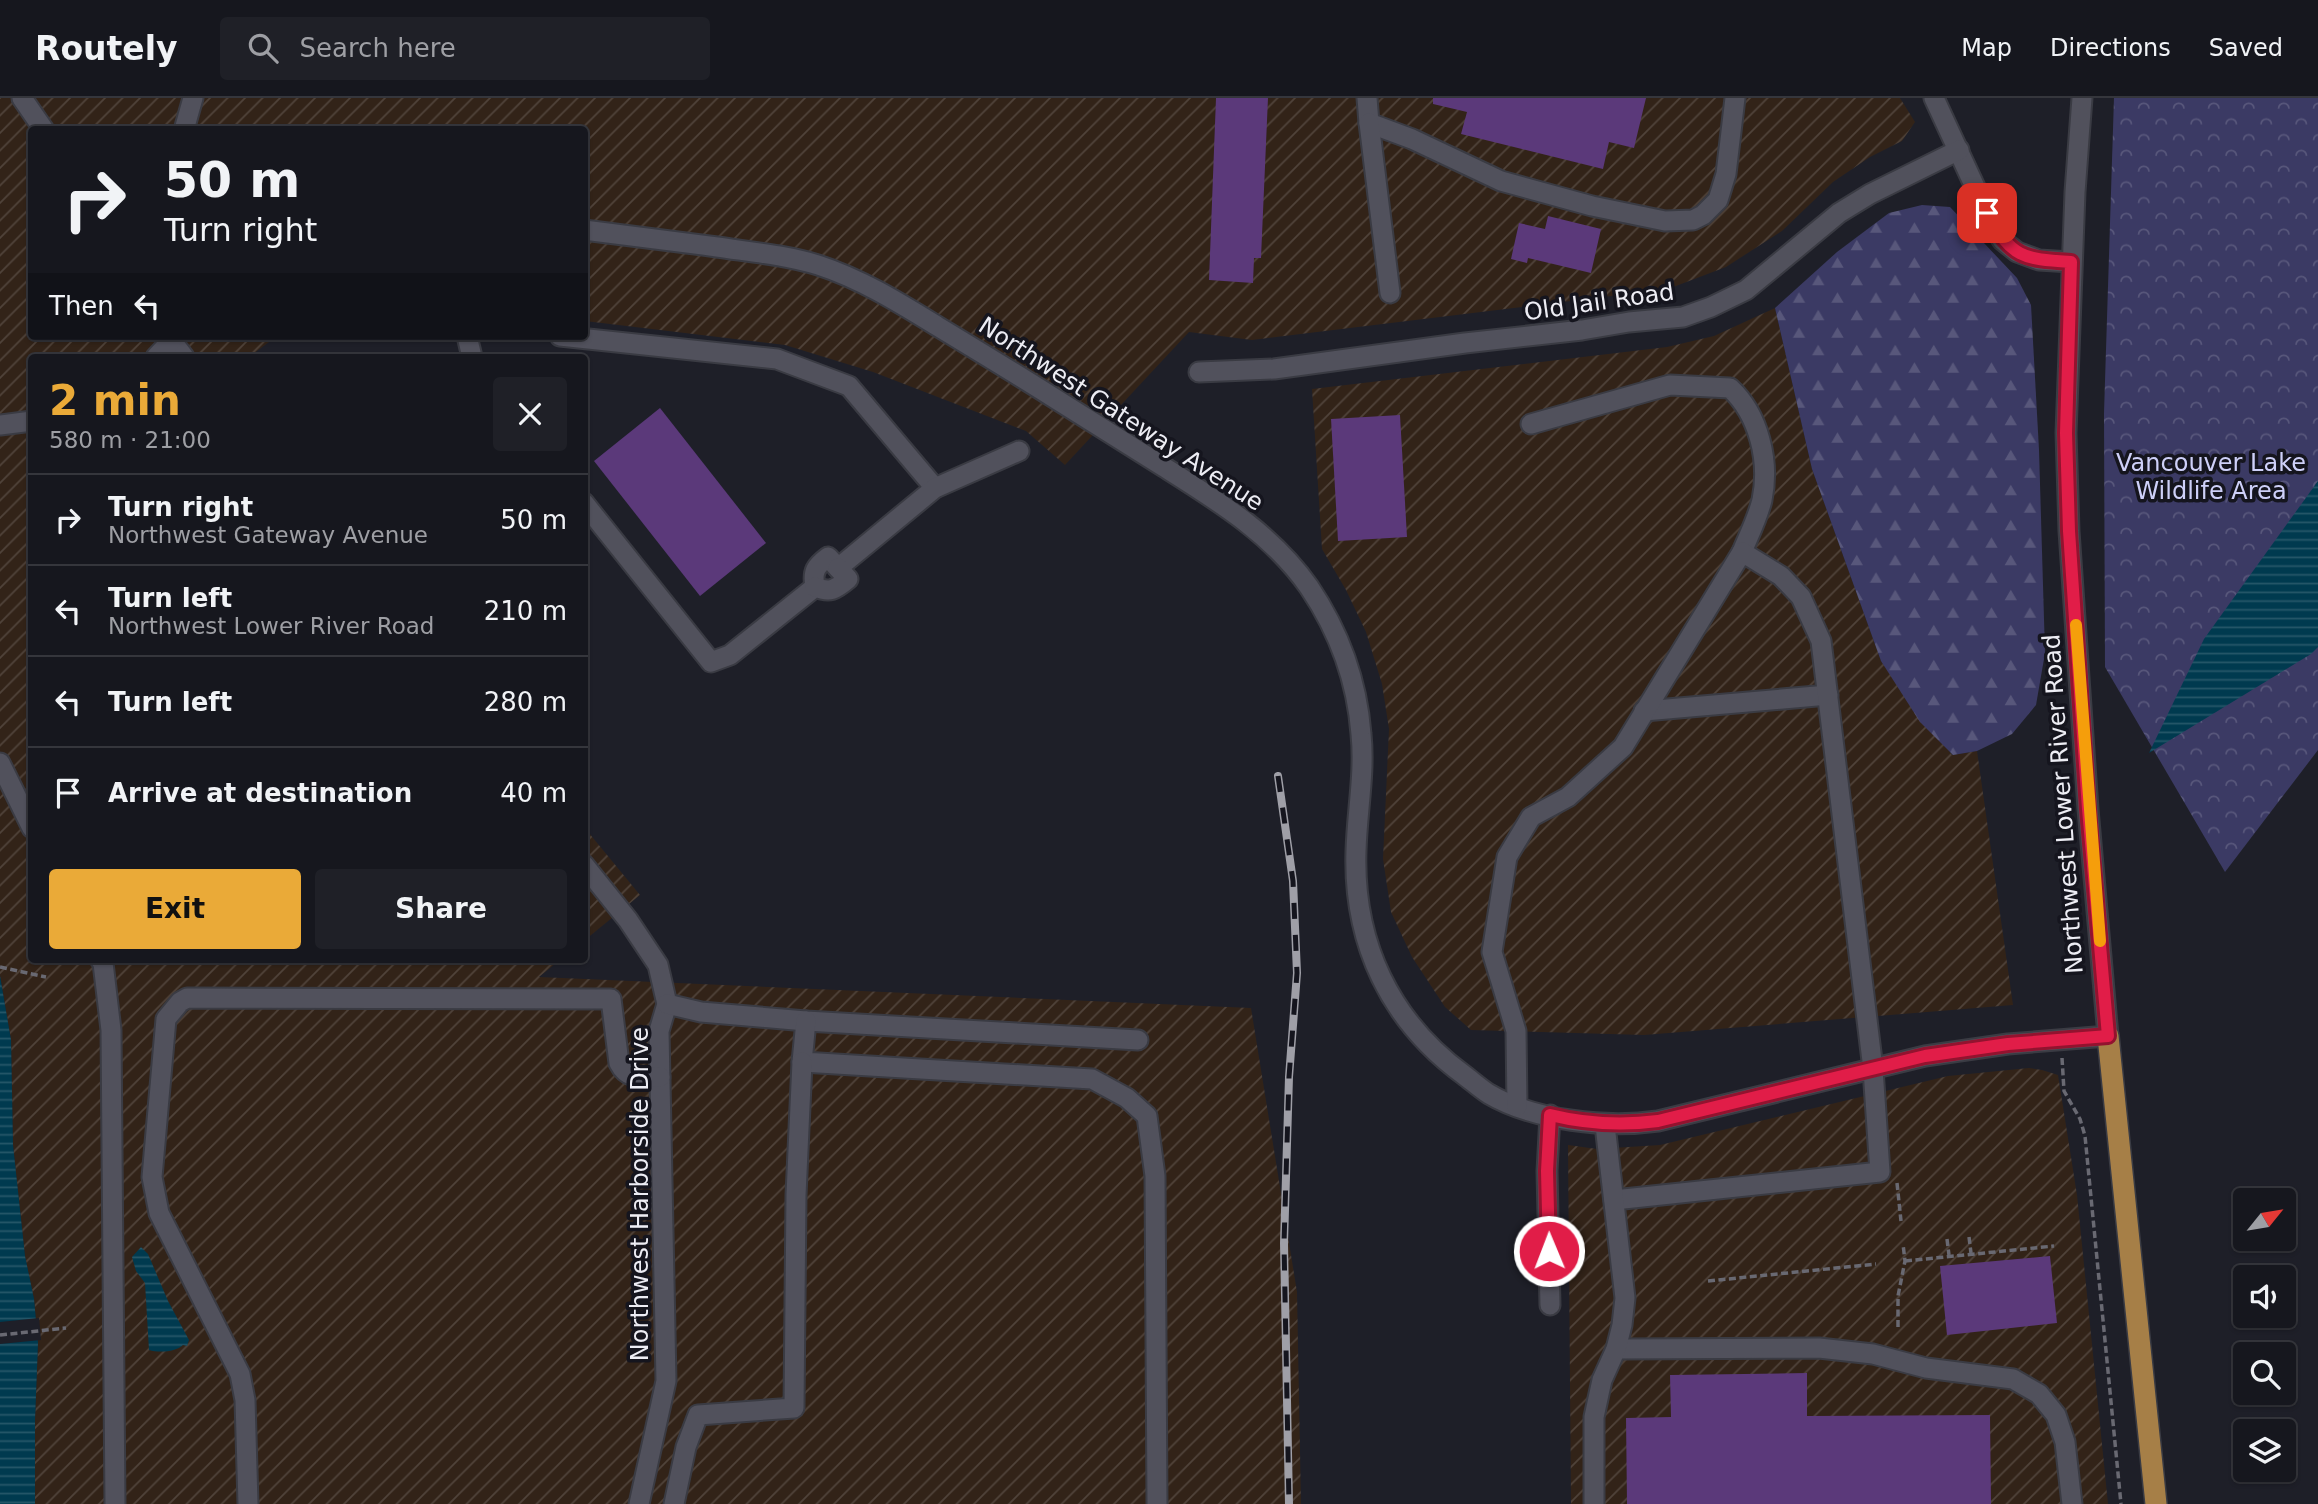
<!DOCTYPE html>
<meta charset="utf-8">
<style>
:root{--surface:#16171e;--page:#1f2027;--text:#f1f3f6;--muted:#9e9fa4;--line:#35363c;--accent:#eaaa38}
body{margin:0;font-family:"DejaVu Sans",sans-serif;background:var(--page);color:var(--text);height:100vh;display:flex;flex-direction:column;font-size:26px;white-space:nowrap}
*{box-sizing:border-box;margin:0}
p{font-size:23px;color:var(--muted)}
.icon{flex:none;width:38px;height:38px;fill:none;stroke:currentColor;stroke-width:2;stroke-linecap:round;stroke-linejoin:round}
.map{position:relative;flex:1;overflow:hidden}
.panel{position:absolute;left:28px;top:256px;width:560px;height:609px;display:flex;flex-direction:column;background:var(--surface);border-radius:7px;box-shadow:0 2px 5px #0004,0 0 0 2px var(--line)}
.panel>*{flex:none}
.hud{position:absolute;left:28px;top:28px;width:560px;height:214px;border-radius:7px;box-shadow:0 2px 5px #0004,0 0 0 2px var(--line);background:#16171e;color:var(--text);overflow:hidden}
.needle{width:46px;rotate:60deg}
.fabs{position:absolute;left:2233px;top:1090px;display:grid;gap:14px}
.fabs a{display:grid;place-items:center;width:63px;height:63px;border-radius:7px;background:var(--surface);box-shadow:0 2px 5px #0004,0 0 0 2px var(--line);font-size:35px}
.pin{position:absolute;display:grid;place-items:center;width:60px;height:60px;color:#fff;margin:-30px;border-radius:14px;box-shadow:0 4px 10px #0006}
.me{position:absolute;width:77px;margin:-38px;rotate:359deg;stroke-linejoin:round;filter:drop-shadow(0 0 5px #0008)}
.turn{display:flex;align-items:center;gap:24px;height:147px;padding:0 21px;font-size:32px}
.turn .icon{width:91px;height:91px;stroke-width:2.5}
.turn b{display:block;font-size:49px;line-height:60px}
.then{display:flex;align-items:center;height:66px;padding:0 21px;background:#0003;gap:14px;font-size:26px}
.round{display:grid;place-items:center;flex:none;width:74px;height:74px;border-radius:7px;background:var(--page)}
.headline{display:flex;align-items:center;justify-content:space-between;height:119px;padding:0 21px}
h1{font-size:42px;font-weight:800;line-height:52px;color:var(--accent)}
.button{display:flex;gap:14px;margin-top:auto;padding:14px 21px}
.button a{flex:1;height:80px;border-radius:7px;background:var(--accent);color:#111;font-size:28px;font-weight:800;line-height:80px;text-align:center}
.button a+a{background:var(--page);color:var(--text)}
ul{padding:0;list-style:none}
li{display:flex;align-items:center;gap:21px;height:91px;padding:0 21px;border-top:2px solid var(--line)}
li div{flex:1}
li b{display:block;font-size:26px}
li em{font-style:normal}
header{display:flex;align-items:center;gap:42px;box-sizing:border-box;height:98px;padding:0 35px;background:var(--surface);border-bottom:2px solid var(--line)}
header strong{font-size:33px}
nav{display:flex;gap:38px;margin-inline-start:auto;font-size:24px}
.search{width:490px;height:63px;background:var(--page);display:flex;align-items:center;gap:18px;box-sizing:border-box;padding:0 24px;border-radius:7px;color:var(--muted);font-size:26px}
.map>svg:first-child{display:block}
.industrial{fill:url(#industrial-furrows)}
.forest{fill:url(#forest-firs)}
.park{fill:url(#park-crowns)}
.water{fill:url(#water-rules)}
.pier{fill:#1e1f28}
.building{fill:#5b397a}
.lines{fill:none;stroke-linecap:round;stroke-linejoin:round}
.minor-casing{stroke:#3a3b43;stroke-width:23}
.major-casing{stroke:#3a3b43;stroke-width:24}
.path{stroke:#696972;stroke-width:3.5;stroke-dasharray:7 3.5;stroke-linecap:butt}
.minor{stroke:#51515c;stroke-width:19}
.major{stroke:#a67f47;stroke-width:21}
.rail-casing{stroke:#9f9fa7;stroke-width:8}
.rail{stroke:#15151e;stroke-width:5;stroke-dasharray:16;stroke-linecap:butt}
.route-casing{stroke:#92132f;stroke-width:18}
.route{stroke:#e11d48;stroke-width:12}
.slow{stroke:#f59e0b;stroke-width:12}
.labels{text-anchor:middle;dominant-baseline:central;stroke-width:7;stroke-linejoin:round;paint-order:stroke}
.street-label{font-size:24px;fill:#ededf4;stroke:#15151e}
.park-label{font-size:24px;fill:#ced0f8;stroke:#15151e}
</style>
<header>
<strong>Routely</strong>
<div class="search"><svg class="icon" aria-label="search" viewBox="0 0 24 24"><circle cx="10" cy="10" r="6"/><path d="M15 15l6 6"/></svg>Search here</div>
<nav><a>Map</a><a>Directions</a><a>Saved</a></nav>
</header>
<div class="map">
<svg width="2318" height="1406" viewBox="0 0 2318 1406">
<defs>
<pattern id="industrial-furrows" width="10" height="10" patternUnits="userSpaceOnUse" patternTransform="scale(1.75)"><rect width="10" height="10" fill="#322318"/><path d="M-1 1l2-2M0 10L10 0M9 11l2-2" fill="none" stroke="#50433a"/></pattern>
<pattern id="forest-firs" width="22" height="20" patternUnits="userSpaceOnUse" patternTransform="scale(1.75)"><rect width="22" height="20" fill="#3b3a64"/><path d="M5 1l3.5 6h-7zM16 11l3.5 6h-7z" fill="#58577b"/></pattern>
<pattern id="park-crowns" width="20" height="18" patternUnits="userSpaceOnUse" patternTransform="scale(1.75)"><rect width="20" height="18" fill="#3b3a64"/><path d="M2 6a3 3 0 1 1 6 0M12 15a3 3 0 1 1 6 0" fill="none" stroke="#58577b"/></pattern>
<pattern id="water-rules" width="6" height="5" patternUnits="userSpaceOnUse" patternTransform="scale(1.75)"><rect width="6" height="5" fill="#003a4f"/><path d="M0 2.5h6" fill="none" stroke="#265769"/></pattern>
</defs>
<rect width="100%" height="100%" fill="#1e1f28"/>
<!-- industrial -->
<g class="industrial">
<path d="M0,0h1900l15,24 -13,19 -32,16 -37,25 -51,49 -56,36 -58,22 -416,51 -63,-8 -124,133 -39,-34 -153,-59 -88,-27 -200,-24 -1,-191h-552v206h245l-28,21h-217v602h529l-22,18 712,31 46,284 4,212h-1266v-84l3,-77 -4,-44 -9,-43 -12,-111 -2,-105 -11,-65z"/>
<path d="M1775,210l37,161 69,192 71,94 25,-4 36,254 -369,30 -173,-5 -26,-23 -33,-50 -21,-45 -8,-53 6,-130 -7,-45 -16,-52 -20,-42 -24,-41 -10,-160 355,-42 47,-11z"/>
<path d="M584,729l56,68 -55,45h-1z"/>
<path d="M2029,970l13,2 16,5 19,120 31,309h-537l-3,-359 29,4 63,-4 288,-69z"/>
</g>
<!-- forest -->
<path class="forest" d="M1922,107l28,2 67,71 14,27 8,145 6,203 -9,52 -24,29 -35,17 -24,4 -33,-33 -39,-61 -69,-192 -37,-161 62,-56 52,-39z"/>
<!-- park -->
<path class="park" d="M2114,0h204v652l-93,122 -120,-205 -1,-254z"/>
<!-- water -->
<g class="water">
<path d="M2318,383v166l-7,7 -162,99 55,-114z"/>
<path d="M0,878l11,64 2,105 12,111 9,43 4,44 -3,77v84h-35z"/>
<path d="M141,1149l7,7 20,47 21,39 -2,6 -4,-1c-7,7 -24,8 -34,5l-4,-67 -9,-12 -4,-14z"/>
</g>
<!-- pier -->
<path class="pier" d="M39,1220l2,22 -41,4v-22z"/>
<!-- building -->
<g class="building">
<path d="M1216,0h52l-7,160h-7l-1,25 -44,-3z"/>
<path d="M1433,0h213l-12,50 -25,-6 -6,27 -142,-35 6,-22 -34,-8z"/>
<path d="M1548,118l53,13 -10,44 -63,-15 -1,5 -16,-4 8,-36 26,6z"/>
<path d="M660,310l106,135 -66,53 -106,-135z"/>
<path d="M1400,317l7,122 -69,4 -7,-122z"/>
<path d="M2050,1158l7,67 -110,12 -7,-69z"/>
<path d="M1807,1275v43l183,-1 1,89h-364l-1,-86 45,-1 -1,-42z"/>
</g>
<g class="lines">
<!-- minor casing -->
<g class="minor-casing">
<g id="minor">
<path d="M22,0l22,32"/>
<path d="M1367,0l2,25 43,16 89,42 91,25 73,15 28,-1 10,-5 15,-15 8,-26 9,-76"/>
<path d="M1934,0l53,115 15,27 15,12 22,8 32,2"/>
<path d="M1369,25l21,170"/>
<path d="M184,32l9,-32"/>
<path d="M584,132c45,6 89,11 133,17 34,5 68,8 101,18 43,14 80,37 119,61 38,23 76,46 114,70 38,24 75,47 113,71 54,34 108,67 145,120 29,43 48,94 52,147 4,39 -4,78 -5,117 -3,92 34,170 108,224 8,6 17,14 25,19 46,27 118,34 169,27l267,-65 83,-12 100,-8 -20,-227 -19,-278 -3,-98 9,-241 7,-94"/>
<path d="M168,238l16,21"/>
<path d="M467,238l5,21"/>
<path d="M560,238l217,23 72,27 86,102"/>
<path d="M156,259l15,-16"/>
<path d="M1199,274l75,-3 191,-26 117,-13 47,-8 54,-5 28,-10 35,-17 93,-77 31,-19 89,-44"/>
<path d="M1531,326l139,-39 60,3c29,27 40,73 32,112 -4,17 -13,35 -20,52"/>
<path d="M0,327l32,-4"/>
<path d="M584,405l127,159 19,-7 85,-68c-3,-16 1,-21 13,-30l10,11 97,-80 84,-37"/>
<path d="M815,489c15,6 20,3 33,-8l-10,-11"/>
<path d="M1644,613l184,-16"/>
<path d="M0,665l32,65"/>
<path d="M584,767l44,55 30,45 9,39 -8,27 7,350 -27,123"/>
<path d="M100,861l3,4 8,67 4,474"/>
<path d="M667,906l34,8 105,9 332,19"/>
<path d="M806,923l-4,41 290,17 35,19 20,18 8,60 2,328"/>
<path d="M1517,1008l-1,-75 -24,-79 15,-95 24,-40 37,-20 55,-50 119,-195 39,24 20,21 20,44 52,428 7,103 -266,28"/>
<path d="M1550,1207l-3,-134 3,-56"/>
<path d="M1616,1251l203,-1 54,6 53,14 87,11 26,15 17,21 9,27 7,62"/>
<path d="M248,1406l-3,-104 -5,-26 -81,-161 -7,-36 14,-158 14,-17 7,-4 424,1 8,64c9,18 24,14 41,14"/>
<path d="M674,1406l12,-57 12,-32 96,-7 2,-213 6,-133"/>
<path d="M1594,1406v-87l8,-37 14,-31 6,-24 3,-27 -20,-173"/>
</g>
</g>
<!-- major casing -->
<g class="major-casing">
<path id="major" d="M2108,938l48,468"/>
</g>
<!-- path -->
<g class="path">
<path d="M0,869l46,10"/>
<path d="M2062,960l2,33 16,28 5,17 36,368"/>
<path d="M1897,1085l4,38"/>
<path d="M1969,1139l2,16"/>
<path d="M1947,1141l2,16"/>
<path d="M1905,1163l149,-15"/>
<path d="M1708,1183l168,-17"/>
<path d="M1898,1229v-31l7,-35 -2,-17"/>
<path d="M0,1237l66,-7"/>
</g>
<!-- minor -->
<use href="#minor" class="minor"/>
<!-- major -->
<use href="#major" class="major"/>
<!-- rail casing -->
<g class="rail-casing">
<path id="rail" d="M1278,678l15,105 4,92 -8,104 -5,166 5,261"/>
</g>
<!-- rail -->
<use href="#rail" class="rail"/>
</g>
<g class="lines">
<!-- route casing -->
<g class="route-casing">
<path id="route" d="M1549,1153l-2,-80 3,-56c37,9 70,11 108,6l267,-65 83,-12 100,-8 -20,-227 -19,-278 -3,-98 5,-171c-49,-3 -59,-4 -84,-49"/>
</g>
<!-- route -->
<use href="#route" class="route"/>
<!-- slow -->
<path class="slow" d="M2076,527l24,316"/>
</g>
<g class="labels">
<!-- street labels -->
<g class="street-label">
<text transform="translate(1599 204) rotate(-8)">Old Jail Road</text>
<text transform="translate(1121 316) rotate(33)">Northwest Gateway Avenue</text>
<text transform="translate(2063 706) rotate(-94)">Northwest Lower River Road</text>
<text transform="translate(640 1096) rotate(-90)">Northwest Harborside Drive</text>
</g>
<!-- park labels -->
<g class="park-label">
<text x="2211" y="365">Vancouver Lake<tspan x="2211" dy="28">Wildlife Area</tspan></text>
</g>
</g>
</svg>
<div class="fabs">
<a><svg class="needle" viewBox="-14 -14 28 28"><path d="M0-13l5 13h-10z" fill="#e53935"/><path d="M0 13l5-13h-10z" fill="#9e9fa4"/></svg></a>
<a><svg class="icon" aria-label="sound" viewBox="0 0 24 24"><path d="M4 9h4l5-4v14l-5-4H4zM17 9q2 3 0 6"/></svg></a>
<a><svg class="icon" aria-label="search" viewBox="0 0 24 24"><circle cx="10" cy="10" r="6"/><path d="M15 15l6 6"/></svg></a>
<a><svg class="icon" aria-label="layers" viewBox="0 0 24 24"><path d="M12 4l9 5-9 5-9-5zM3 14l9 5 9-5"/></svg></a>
</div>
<div class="pin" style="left:1987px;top:115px;background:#d93025"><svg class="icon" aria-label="arrive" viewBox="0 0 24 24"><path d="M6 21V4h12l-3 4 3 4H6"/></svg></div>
<svg class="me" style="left:1549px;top:1153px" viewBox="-20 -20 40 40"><circle r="17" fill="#e11d48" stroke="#fff" stroke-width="3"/><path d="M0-11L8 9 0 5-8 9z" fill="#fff"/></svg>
<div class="hud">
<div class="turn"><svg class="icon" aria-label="right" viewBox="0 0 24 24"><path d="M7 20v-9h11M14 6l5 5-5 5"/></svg><div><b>50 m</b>Turn right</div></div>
<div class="then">Then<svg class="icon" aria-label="left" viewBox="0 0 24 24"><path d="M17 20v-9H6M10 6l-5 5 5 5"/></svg></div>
</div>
<section class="panel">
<div class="headline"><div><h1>2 min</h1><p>580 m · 21:00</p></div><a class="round"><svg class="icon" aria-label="close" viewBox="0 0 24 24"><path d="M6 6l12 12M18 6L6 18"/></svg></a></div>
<ul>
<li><svg class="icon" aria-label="right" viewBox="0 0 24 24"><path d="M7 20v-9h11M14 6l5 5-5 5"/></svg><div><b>Turn right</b><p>Northwest Gateway Avenue</p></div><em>50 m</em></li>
<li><svg class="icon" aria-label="left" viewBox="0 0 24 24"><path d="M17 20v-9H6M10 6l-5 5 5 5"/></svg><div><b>Turn left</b><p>Northwest Lower River Road</p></div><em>210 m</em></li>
<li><svg class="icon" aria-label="left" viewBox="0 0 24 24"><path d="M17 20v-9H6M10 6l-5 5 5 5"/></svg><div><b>Turn left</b></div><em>280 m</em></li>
<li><svg class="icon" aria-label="arrive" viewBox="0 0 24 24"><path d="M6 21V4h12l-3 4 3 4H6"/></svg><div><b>Arrive at destination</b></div><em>40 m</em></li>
</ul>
<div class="button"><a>Exit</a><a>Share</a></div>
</section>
</div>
